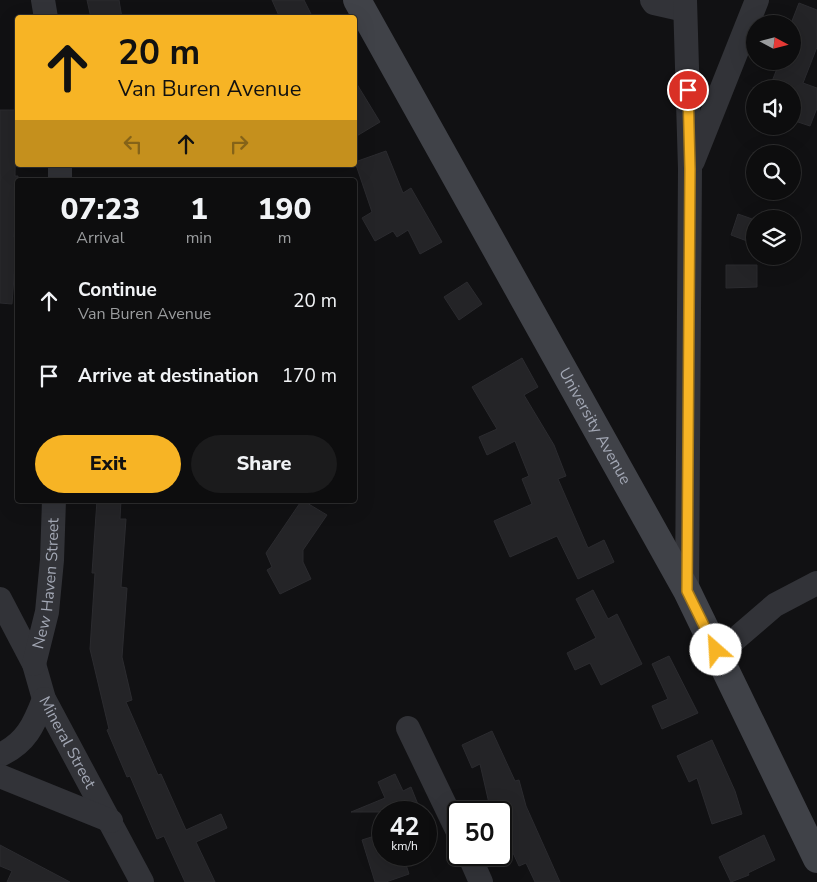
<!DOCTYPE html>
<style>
:root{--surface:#0d0d0e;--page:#1b1b1c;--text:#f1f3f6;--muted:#9a9c9e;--line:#2d2d2e;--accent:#f7b425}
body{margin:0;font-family:"Nunito Sans",sans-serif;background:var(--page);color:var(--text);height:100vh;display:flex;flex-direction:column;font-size:19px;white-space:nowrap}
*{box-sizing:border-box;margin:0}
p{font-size:16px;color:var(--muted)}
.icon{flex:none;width:28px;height:28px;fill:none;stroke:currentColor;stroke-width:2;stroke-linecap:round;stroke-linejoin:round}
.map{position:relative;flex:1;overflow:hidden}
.drawer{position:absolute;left:15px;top:178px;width:342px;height:325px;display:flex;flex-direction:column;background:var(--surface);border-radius:5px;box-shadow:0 5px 20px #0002,0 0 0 1px var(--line)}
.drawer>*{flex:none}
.banner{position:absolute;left:15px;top:15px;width:342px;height:152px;border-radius:5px;box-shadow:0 5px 20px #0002,0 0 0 1px var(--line);background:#f7b425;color:#111;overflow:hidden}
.needle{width:32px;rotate:97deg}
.tools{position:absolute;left:746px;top:15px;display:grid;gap:10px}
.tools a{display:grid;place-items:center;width:55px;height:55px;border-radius:50%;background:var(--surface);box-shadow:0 5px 20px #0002,0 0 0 1px var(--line);font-size:25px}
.speed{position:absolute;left:372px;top:801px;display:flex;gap:10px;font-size:25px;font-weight:700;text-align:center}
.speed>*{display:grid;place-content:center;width:65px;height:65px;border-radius:50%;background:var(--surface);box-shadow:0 5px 20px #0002,0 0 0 1px var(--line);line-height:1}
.speed small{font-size:12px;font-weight:400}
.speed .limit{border:2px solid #111;border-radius:8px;background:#fff;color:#111}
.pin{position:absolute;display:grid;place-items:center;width:42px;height:42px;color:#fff;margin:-21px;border:2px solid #fff;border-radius:50%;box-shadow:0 1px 5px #0007}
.me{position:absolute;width:55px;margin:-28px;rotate:334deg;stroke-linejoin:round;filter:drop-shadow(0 0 4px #0008)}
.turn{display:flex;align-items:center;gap:18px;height:105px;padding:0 20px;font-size:22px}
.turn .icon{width:65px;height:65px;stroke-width:2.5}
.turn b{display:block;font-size:35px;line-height:42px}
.lanes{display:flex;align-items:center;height:48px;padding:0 20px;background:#0003;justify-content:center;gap:25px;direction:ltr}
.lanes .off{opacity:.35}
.eta{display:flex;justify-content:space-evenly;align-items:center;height:85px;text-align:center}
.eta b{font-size:30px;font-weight:800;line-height:35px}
.cta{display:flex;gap:10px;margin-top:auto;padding:10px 20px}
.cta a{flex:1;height:58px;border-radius:30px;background:var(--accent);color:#111;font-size:20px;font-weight:800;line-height:58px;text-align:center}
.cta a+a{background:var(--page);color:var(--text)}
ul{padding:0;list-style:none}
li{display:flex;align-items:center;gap:15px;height:75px;padding:0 20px}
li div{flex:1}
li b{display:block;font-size:19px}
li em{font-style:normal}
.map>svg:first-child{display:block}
.building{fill:#242427;stroke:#2b2b2f}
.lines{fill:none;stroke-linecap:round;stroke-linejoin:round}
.minor{stroke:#323338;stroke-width:24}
.secondary{stroke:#404248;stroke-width:28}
.route-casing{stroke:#a17518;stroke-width:12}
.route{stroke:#f7b425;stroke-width:9}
.labels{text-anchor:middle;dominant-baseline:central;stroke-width:5;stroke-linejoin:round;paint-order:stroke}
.street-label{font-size:16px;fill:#a2a7b4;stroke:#0c0c0d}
</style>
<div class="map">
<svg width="817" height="882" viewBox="0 0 817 882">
<rect width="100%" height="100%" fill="#111113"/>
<!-- building -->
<g class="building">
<path d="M87,0h32l3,18h-31z"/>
<path d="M272,0h32l9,18h-33z"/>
<path d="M799,3l18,7v37l-14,36 14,5v20l-7,18 -18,-6v-31h-23l11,-28h12v-40z"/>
<path d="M355,81l25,41 -25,15z"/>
<path d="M0,110h16l-1,66h3l-4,61h3l-5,67 -12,-1z"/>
<path d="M386,151l17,42 8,-5 31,54 -22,12 -12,-24 -11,7 -4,-6 -18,10 -13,-23 10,-6 -17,-50z"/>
<path d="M738,214l17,6v24l-24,-9z"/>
<path d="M726,265h31v22l-31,1z"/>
<path d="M467,282l15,22 -23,16 -15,-23z"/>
<path d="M522,358l16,29 -14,8 30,50 12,31 -8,3 30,69 16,-8 10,22 -36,17 -21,-43 -47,21 -16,-36 38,-17 -10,-25 7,-3 -14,-35 -28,14 -8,-18 18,-8 -25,-42z"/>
<path d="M97,500h24l-1,19h6l-5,68 6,1 -5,69 10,43 -6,2 32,73 3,-1 25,56 35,-16 6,14 -31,14 19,40h-30l-21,-46 -7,3 -27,-63 -3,1 -20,-47 2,-1 -19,-80 5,-76h-3z"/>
<path d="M302,500l25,15 -24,35v12l8,17 -31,15 -13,-24 5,-3 -6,-14z"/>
<path d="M593,590l15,29 9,-5 25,50 -41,21 -11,-22 -15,7 -8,-17 29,-15 -20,-39z"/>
<path d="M669,656l29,57 -36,16 -10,-23 16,-7 -16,-35z"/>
<path d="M492,731l23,50 4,-1 7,26 34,76h-25l-9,-19 -7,3 -18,-39v-15h-10l-11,-48 -8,4 -10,-23z"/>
<path d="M712,740l23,51 7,23 -30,10 -15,-46 -8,4 -12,-26z"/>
<path d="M395,774l8,17 8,-4 10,25h-70l34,-14 -7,-16z"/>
<path d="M384,833v22h19l6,19 -23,8h-11l-13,-42z"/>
<path d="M764,835l11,25 -27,13 1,2 -18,7 -12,-25z"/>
<path d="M0,845l70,37h-63l5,-11 -12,-5z"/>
</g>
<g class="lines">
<!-- minor -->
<g class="minor">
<path d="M43,0l3,18"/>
<path d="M652,0l2,3 31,7"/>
<path d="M685,0l5,169 -3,422"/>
<path d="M693,161l64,-161"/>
<path d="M60,180v-15"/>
<path id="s1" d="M0,599l34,65 10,35 98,183"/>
<path d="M718,654l57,-49 42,-22"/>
<path id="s2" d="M34,664l13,-52 5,-52 2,-60"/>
<path d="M408,728l51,106"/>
<path d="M0,755c26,-12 34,-30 44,-56"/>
<path d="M0,776l111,45"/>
<path d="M469,855l12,27"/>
</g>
<!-- secondary -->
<path class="secondary" id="s3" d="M357,0l330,591 130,268"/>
</g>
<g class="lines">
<!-- route casing -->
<g class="route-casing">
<path id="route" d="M688,90l2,79 -3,422 29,59"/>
</g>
<!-- route -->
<use href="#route" class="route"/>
</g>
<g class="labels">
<!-- street labels -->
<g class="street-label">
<text stroke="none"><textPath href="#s3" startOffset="488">University Avenue</textPath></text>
<text stroke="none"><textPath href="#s2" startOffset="82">New Haven Street</textPath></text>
<text stroke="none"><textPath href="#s1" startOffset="159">Mineral Street</textPath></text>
</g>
</g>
</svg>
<div class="tools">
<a><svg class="needle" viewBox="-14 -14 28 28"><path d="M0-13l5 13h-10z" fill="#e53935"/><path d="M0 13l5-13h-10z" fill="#9a9c9e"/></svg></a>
<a><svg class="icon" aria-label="sound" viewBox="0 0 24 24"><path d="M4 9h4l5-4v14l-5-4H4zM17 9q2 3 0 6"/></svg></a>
<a><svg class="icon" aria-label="search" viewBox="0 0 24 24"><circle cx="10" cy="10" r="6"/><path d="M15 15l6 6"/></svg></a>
<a><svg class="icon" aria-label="layers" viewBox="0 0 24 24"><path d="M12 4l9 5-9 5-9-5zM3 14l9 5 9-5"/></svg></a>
</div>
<div class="speed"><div>42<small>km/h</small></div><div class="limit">50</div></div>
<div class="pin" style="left:688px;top:90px;background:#d93025"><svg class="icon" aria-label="arrive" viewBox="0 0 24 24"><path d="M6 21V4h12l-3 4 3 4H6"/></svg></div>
<svg class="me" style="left:716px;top:650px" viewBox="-20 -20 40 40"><circle r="19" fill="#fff"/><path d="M0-13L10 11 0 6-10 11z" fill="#f7b425"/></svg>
<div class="banner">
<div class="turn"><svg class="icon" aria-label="ahead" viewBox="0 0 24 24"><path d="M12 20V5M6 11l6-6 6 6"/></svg><div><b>20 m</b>Van Buren Avenue</div></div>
<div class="lanes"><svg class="icon off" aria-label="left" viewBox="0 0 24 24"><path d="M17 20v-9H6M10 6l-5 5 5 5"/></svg><svg class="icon" aria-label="ahead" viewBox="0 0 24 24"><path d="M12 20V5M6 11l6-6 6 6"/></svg><svg class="icon off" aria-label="right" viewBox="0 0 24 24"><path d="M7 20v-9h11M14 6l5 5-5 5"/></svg></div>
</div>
<section class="drawer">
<div class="eta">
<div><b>07:23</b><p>Arrival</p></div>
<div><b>1</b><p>min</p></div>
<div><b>190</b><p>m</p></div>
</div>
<ul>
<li><svg class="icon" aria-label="ahead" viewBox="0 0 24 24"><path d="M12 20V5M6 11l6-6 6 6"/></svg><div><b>Continue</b><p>Van Buren Avenue</p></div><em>20 m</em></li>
<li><svg class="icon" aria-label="arrive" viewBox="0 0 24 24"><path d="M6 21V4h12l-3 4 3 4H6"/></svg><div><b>Arrive at destination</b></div><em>170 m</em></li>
</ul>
<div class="cta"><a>Exit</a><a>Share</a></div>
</section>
</div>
